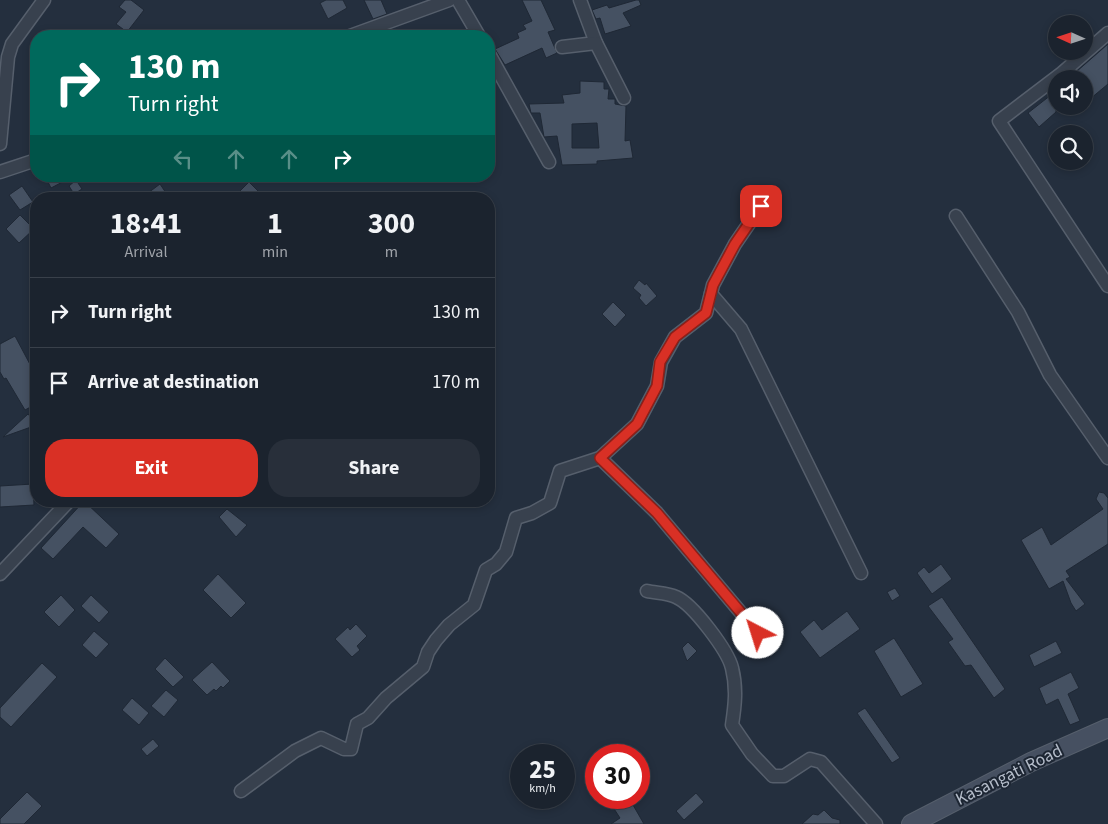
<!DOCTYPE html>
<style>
:root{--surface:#1b232e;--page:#282f3a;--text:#f1f3f6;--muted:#a0a4aa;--line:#39404a;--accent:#d93025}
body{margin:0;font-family:"Source Sans 3",sans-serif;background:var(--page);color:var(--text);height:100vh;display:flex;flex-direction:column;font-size:19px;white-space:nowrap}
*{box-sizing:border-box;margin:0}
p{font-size:16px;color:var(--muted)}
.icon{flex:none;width:28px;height:28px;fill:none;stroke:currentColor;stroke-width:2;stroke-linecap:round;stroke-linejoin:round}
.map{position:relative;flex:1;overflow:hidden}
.panel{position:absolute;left:30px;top:192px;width:465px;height:315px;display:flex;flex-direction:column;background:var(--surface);border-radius:20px;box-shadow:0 2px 8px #0003,0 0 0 1px var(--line)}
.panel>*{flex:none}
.guide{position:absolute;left:30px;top:30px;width:465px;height:152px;border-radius:20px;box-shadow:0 2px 8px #0003,0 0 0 1px var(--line);background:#00695c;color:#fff;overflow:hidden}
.needle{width:32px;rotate:273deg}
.buttons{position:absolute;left:1048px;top:15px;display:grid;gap:10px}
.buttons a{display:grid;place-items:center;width:45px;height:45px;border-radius:50%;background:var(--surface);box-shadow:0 2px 8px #0003,0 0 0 1px var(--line);font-size:25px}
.speed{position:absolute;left:510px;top:744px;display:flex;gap:10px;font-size:25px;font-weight:700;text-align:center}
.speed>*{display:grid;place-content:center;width:65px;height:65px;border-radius:50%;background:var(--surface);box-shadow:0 2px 8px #0003,0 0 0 1px var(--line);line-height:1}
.speed small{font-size:12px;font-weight:400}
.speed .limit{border:8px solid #d22;background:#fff;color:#111}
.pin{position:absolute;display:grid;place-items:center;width:42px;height:42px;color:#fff;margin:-21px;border-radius:10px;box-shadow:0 2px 8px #0006}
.me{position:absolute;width:55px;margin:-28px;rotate:320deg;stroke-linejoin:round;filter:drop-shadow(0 0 4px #0008)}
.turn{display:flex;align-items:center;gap:18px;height:105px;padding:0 15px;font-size:22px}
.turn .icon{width:65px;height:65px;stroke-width:2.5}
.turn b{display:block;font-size:35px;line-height:42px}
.lanes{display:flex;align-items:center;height:48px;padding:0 15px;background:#0003;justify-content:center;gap:25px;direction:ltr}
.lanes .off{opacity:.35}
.eta{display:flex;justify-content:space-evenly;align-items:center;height:85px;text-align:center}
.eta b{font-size:30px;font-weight:700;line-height:35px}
.primary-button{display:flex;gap:10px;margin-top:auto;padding:10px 15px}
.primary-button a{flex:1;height:58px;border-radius:20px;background:var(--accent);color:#fff;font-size:20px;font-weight:700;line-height:58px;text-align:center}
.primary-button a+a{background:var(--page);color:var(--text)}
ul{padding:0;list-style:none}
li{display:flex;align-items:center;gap:15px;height:70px;padding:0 15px;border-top:1px solid var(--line)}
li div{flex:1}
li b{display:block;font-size:19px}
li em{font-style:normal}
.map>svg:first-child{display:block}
.building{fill:#455162;stroke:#1f2835;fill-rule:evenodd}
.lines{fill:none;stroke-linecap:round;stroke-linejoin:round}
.street-casing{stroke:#565f6c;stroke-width:15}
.secondary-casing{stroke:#565f6c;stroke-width:20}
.street{stroke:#38414e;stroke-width:12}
.secondary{stroke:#465061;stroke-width:18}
.route-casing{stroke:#8d1f18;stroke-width:12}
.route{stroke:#d93025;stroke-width:9}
.labels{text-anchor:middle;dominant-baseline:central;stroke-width:4;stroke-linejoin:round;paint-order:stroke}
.street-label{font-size:18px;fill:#b4bcc9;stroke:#1d2633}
</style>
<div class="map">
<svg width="1108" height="824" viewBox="0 0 1108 824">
<rect width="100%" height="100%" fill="#242f3e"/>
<!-- building -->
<g class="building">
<path d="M125,0h6l13,10 -17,22 -11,-8 10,-12 -7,-5z"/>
<path d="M326,0h17l4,8 -19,11 -8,-16z"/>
<path d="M364,0h17l6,14 -14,5z"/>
<path d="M522,0h19l14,30 -7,2 9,21 -11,5 -4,-10 -37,17 -10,-16 24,-11 -2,-5 9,-4 -3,-4 9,-4z"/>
<path d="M636,0h3l2,5 -18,8 8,13 -26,8 -5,-16 -4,1 -4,-9 15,-5 2,3z"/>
<path d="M1108,44v40l-24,20v-25h-16z"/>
<path d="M580,81l24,1v7h5l-1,10h7v5l11,2 -1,35 5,-1 3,18 -36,3v3l-35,1 -5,-29 -13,1 -4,-24h-9l-2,-9 35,-1 -2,-8 18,-2zM597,123l2,25h-27v-24z"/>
<path d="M1056,91v21l-17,15 -11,-14z"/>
<path d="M45,176h29l-23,12z"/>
<path d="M76,180l6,9 -8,5 -5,-8z"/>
<path d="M249,182l9,9 -3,3 5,5h-28z"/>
<path d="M160,184l10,15h-30z"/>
<path d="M22,186l11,16 -13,8 -11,-15z"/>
<path d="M20,215l14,14 -15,14 -13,-14z"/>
<path d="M639,280l6,5 1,-2 11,13 -11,10 -7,-8 2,-3 -8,-7z"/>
<path d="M613,302l13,13 -11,12 -13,-13z"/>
<path d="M15,336l18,34 3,-2v36l-11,6 -19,-32 -2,1 -4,-7v-28z"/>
<path d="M28,414l8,9 -5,4 -28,10z"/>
<path d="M33,484l1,21 -34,2v-21z"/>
<path d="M1099,492l5,1 4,5v46l-42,27 4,6 -4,2 19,25 -9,7 -5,-8 -8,-22 -14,8 -28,-49 21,-13 9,18 52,-36 -7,-10z"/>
<path d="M84,501l35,33 -13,14 -23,-21 -30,32 -12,-11z"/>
<path d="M227,509l20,16 -11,12 -17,-20z"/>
<path d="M941,564l11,15 -20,15 -15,-21 7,-6 5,6z"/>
<path d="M218,574l28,29 -15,15 -28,-28z"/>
<path d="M895,588l5,8 -8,5 -5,-9z"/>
<path d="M61,595l14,15 -16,17 -15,-15z"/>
<path d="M91,595l18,17 -10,11 -18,-17z"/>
<path d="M942,597l63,92 -11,9 -23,-33 -6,1 -17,-24 5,-3 -25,-33z"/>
<path d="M847,611l13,18 -40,29 -20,-26 14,-12 8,10z"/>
<path d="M356,624l11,12 -10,10 3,4 -8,7 -17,-18 13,-12 2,3z"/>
<path d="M94,631l15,13 -13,14 -14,-13z"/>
<path d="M894,638l29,46 -22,13 -27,-46z"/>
<path d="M1056,641l6,12 -28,14 -5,-12z"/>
<path d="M688,642l9,9 -10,10 -5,-13z"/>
<path d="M165,658l19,19 -11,10 -18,-18z"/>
<path d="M212,662l18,19 -7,7 -2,-2 -5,5 -2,-2 -7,6 -15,-15z"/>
<path d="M42,663l15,14 -46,50 -11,-10v-9z"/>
<path d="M1071,672l8,16 -11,6 12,27 -10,4 -12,-26 -12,6 -7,-17z"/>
<path d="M166,690l12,10 -14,17 -13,-11z"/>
<path d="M132,698l17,15 -10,12 -17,-15z"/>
<path d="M865,708l35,50 -8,5 -35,-50z"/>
<path d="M153,739l6,7 -12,10 -6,-7z"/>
<path d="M27,792l15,14 -18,18h-24v-5z"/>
<path d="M696,793l8,9 -20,18 -8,-9z"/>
<path d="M607,798h22l15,26h-33l9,-6z"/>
<path d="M824,810l8,8 8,2v4h-38l11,-10 5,1z"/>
</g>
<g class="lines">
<!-- street casing -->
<g class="street-casing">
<g id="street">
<path d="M458,0l21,36"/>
<path d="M580,0l16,43"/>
<path d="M1108,33l-46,40 -63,48 109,165"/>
<path d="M350,36l99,-36"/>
<path d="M562,47l34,-4 28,55"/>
<path d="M489,54l60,108"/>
<path d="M0,144l8,-87 4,-13 32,-44"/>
<path d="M0,172l36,-12"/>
<path d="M956,216l62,96 32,63 58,83"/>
<path d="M711,294l30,35 120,244"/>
<path d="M600,458l57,55 101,120"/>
<path d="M0,574l69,-73"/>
<path d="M647,591c9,2 21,2 29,6 17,7 52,54 56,71 5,20 3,37 0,57l20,29 21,22h11l26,-17 11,3 55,62"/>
<path d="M241,791l54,-40 26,-13 23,11h7l6,-25 11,-6 18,-20 37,-31 5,-15 8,-12 13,-15 25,-20 12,-35 10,-6 10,-12 10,-34 16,-5 18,-10 10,-32 40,-13 37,-34 20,-38 4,-24 14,-25 31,-24 7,-28 22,-41 26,-38"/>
</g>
</g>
<!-- secondary casing -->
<g class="secondary-casing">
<path id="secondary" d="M911,824l120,-62 77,-34"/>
</g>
<!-- street -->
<use href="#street" class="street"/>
<!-- secondary -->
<use href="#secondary" class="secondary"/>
</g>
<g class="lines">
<!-- route casing -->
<g class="route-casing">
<path id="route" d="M758,633l-101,-120 -57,-55 37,-34 20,-38 3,-24 15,-25 31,-24 7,-28 22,-41 26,-38"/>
</g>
<!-- route -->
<use href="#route" class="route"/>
</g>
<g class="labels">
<!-- street labels -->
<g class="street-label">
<text transform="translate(1009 775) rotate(-26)">Kasangati Road</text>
</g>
</g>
</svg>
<div class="buttons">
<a><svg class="needle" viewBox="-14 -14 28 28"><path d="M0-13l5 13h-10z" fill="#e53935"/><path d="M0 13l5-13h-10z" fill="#a0a4aa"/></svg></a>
<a><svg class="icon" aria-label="sound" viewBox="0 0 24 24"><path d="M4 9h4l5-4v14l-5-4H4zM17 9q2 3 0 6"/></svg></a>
<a><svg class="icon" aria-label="search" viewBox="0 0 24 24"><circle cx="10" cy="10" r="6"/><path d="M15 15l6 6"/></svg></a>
</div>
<div class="speed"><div>25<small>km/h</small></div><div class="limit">30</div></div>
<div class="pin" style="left:761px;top:206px;background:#d93025"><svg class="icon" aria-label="arrive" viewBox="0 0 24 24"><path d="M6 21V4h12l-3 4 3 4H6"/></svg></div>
<svg class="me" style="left:758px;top:633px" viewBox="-20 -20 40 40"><circle r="19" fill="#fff"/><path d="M0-13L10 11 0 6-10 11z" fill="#d93025"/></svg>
<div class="guide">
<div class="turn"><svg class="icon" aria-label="right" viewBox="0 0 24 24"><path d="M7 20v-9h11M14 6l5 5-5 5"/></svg><div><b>130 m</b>Turn right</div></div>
<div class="lanes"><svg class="icon off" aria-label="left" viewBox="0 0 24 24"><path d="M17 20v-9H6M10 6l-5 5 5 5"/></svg><svg class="icon off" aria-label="ahead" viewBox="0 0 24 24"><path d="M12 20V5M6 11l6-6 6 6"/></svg><svg class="icon off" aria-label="ahead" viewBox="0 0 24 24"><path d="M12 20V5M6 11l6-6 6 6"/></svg><svg class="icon" aria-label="right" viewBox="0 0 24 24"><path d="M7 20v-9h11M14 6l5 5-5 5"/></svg></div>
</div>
<section class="panel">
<div class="eta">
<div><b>18:41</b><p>Arrival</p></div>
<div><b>1</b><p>min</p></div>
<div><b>300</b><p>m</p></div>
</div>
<ul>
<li><svg class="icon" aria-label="right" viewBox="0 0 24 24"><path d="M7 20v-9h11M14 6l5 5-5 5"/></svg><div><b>Turn right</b></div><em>130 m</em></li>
<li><svg class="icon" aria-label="arrive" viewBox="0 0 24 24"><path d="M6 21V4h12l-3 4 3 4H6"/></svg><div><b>Arrive at destination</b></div><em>170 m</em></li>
</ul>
<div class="primary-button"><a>Exit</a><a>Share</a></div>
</section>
</div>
